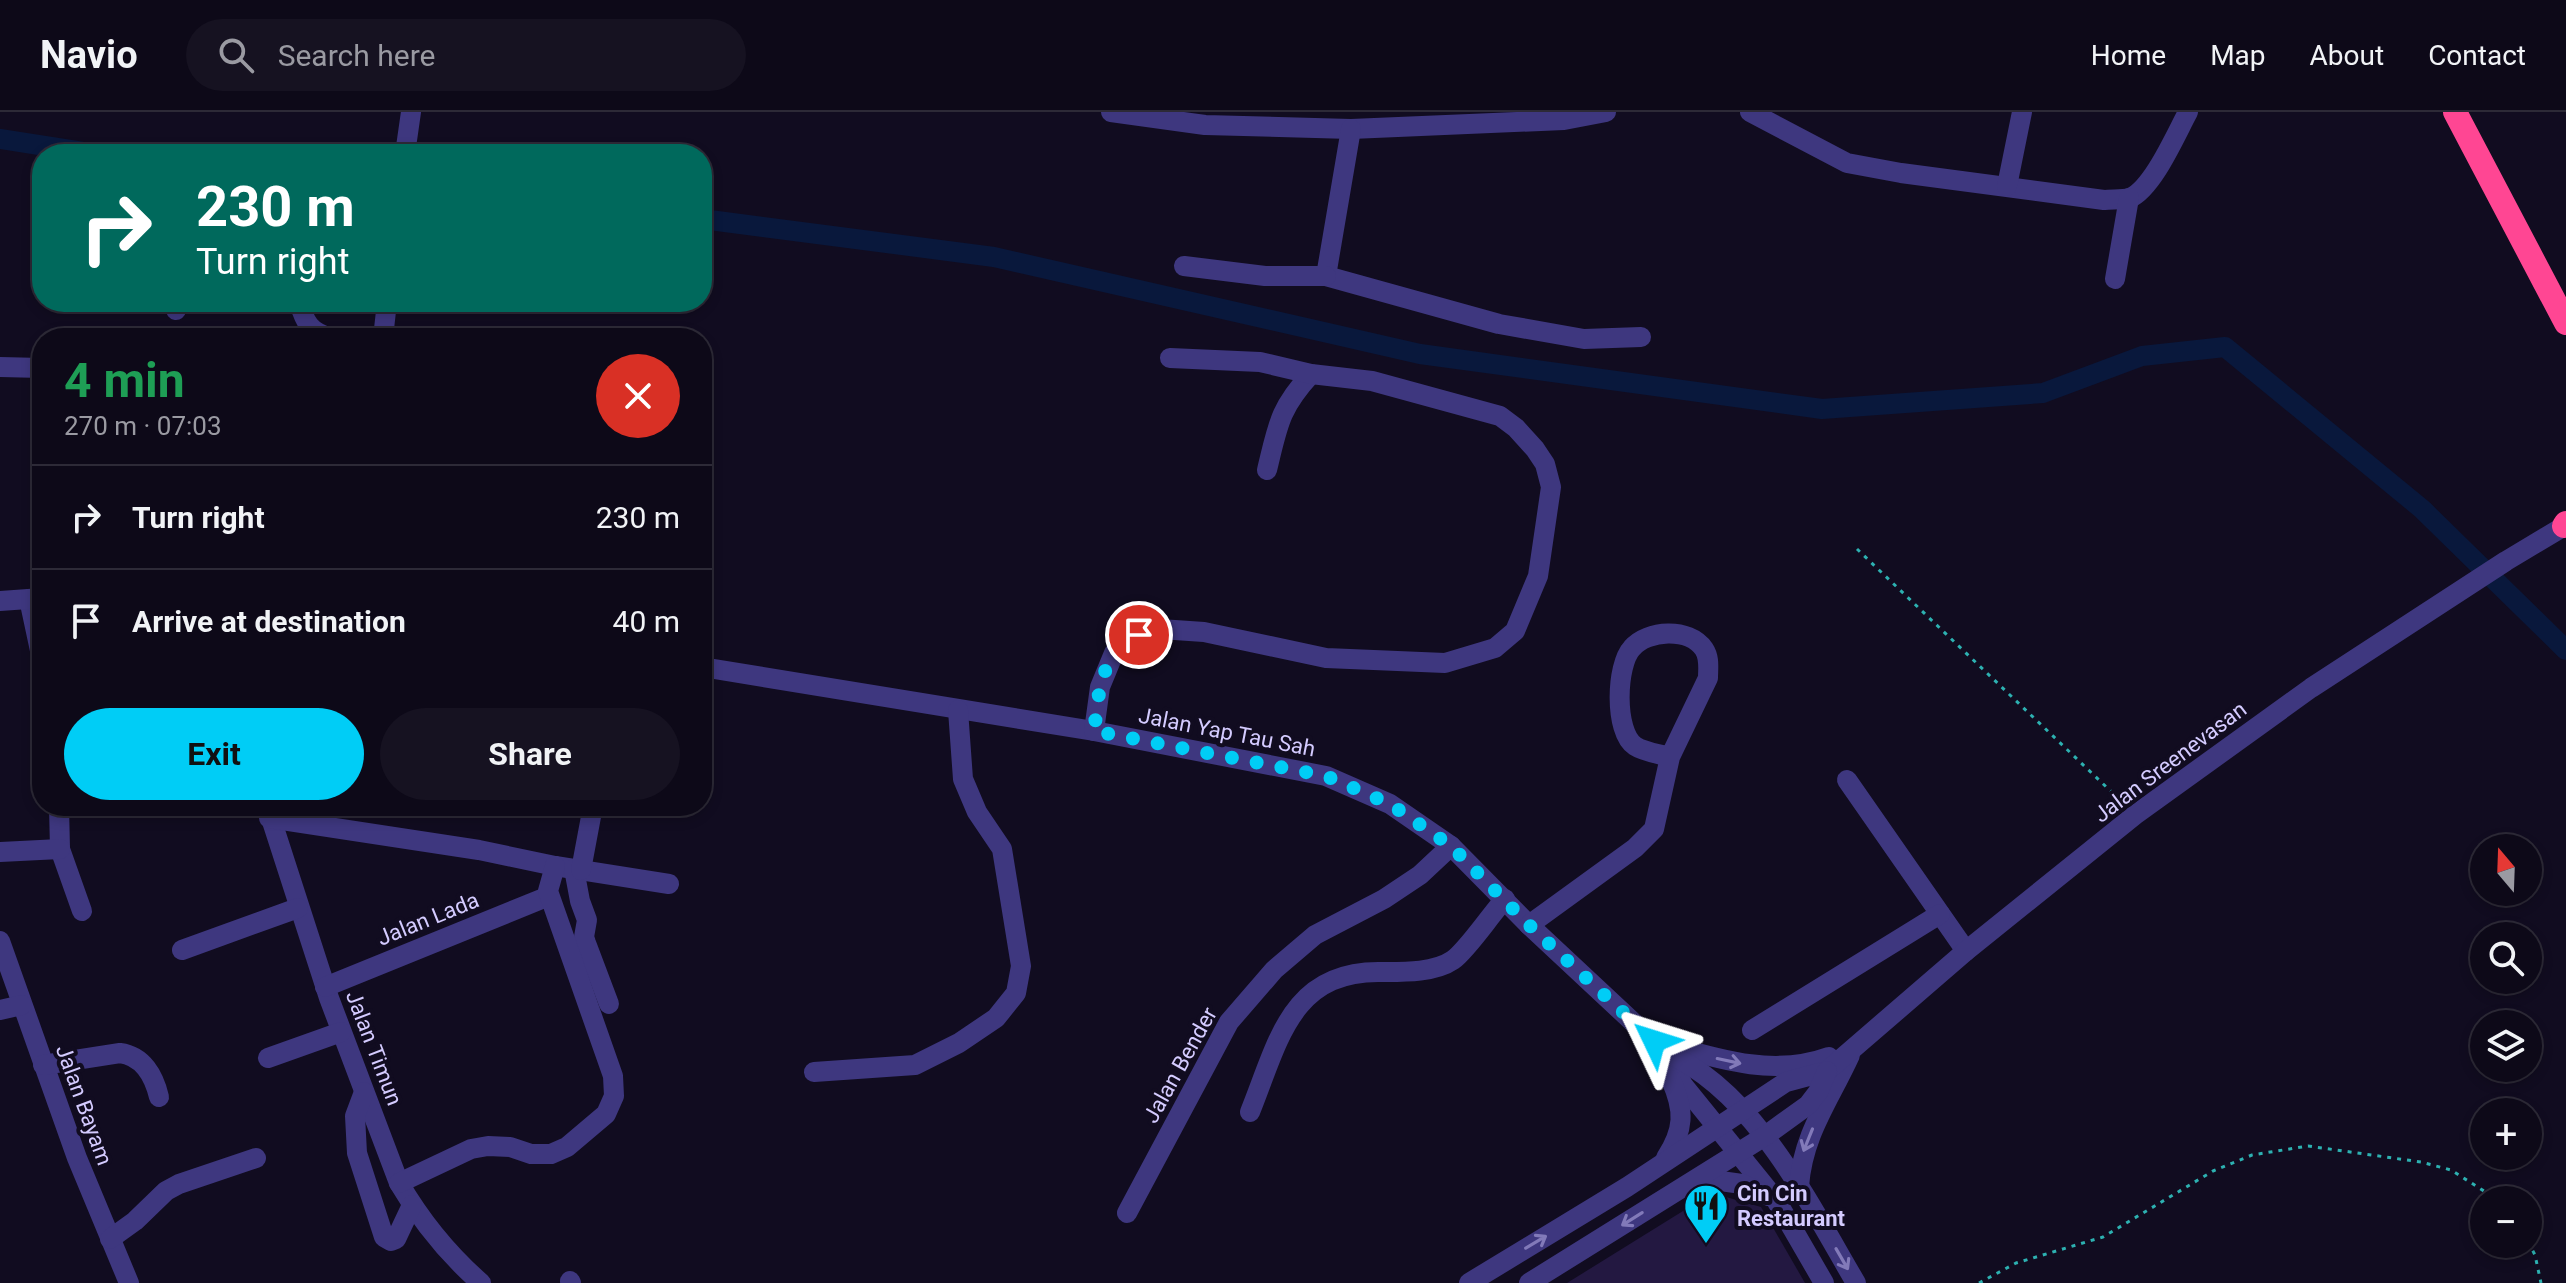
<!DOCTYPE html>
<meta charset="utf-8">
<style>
:root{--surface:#0d0918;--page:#161221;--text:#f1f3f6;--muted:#9a9aa2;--line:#2d2a37;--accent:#00cdf6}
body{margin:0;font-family:Roboto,sans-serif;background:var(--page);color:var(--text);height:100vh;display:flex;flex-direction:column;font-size:30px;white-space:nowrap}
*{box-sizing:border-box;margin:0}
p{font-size:26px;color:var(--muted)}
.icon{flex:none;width:44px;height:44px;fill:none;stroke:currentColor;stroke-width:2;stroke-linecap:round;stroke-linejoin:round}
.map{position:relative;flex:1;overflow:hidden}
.sheet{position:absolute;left:32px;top:216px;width:680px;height:488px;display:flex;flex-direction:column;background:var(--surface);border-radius:32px;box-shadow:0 4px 12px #0003,0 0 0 2px var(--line)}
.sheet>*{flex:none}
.banner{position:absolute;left:32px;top:32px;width:680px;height:168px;border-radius:32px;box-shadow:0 4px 12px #0003,0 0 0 2px var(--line);background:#00695c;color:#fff;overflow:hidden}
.needle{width:52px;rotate:341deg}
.fabs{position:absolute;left:2470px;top:722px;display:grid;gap:16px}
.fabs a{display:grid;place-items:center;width:72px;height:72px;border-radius:50%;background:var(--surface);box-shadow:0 4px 12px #0003,0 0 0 2px var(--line);font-size:40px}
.pin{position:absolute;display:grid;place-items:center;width:68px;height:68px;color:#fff;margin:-34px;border:4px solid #fff;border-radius:50%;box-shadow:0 2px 8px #0007}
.me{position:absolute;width:88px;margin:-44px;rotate:311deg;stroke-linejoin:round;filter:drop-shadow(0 0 6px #0008)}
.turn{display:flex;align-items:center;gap:28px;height:168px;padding:0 32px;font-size:36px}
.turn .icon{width:104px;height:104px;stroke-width:2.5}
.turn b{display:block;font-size:56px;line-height:68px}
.round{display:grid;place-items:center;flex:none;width:84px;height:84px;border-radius:42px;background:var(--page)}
.headline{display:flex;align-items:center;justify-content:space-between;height:136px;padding:0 32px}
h1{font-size:48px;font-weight:700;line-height:60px;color:#1e9e55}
.action{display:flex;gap:16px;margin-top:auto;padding:16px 32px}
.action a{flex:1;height:92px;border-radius:48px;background:var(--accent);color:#111;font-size:32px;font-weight:700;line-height:92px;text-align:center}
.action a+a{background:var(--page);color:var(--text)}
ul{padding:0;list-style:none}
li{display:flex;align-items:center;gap:24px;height:104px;padding:0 32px;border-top:2px solid var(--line)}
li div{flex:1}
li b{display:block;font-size:30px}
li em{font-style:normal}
header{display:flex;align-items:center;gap:48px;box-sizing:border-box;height:112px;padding:0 40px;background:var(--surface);border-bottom:2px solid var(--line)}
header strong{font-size:38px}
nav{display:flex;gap:44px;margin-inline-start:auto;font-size:28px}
.search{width:560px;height:72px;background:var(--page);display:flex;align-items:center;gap:20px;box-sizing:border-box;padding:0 28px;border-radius:44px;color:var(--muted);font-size:30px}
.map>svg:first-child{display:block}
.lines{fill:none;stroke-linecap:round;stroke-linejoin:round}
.canal{stroke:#09183c;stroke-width:20}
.building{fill:#231841}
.path{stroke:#2db1b1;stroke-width:3;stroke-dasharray:4 6;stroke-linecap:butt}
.minor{stroke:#3e377f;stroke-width:20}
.highway{stroke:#ff4693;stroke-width:24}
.oneway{stroke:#827ab9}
.route{stroke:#00cdf6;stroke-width:14;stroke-dasharray:0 25.2}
.labels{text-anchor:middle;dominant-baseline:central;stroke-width:8;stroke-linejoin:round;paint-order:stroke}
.street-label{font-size:22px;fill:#d4cbff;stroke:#110c20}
.poi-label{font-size:22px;font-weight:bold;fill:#d4cbff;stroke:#110c20;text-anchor:start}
</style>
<header>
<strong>Navio</strong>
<div class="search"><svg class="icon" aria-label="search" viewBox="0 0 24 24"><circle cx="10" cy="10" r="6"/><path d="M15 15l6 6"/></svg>Search here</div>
<nav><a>Home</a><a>Map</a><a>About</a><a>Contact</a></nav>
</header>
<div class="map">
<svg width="2566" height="1171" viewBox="0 0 2566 1171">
<rect width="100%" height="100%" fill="#110c20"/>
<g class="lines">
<!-- canal -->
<g class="canal">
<path d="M0,27l96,15"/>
<path d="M702,107l292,38 426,97 402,55 221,-16 99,-37 83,-9 197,162 144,141"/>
</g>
</g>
<!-- building -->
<path class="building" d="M1712,1081l49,14 44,76h-238z"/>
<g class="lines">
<!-- path -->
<g class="path">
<path d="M1857,437l264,252"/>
<path d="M2528,1130l7,13 6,28"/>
<path d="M1979,1171l37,-20 87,-26 110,-66 39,-16 56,-9 113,16 30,8 47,30"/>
</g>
<!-- minor -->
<g class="minor">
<path d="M1111,0l94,13 146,4 213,-9 42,-8"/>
<path d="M1750,0l97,51 54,10 203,27c7,-1 18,0 26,-2 23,-10 46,-64 58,-86"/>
<path d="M1351,17l-25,147 173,48 85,15 57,-2"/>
<path d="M405,42l6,-42"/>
<path d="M2007,74l15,-74"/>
<path d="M1184,154l81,10h61"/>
<path d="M2115,167l14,-81"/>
<path d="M299,190c6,21 11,30 32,36"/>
<path d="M176,198l1,-8"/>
<path d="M383,226l4,-36"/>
<path d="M0,255l42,1"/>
<path d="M1267,358c11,-45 12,-61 44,-96"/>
<path d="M29,487l13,61"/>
<path d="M0,489l42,-3"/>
<path d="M702,555l392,64 232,45 64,28 61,42 78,79 137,128 17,32 93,115 48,83"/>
<path d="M1094,619l6,-44 14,-34 8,-8 17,-10 21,-6 44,3 122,26 119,5 50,-15 20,-17 23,-55 13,-89 -6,-23 -10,-15 -19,-21 -16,-12 -128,-35 -61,-7 -51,-12 -90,-4"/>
<path d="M1847,668l119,171"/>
<path d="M59,694l1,43 22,62"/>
<path d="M267,694l62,192 70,185c21,36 50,72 82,100"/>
<path d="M269,706l210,32 76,16 114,18"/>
<path d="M0,740l60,-3"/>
<path d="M574,757l6,32 7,19 -3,17 2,6 23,61"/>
<path d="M581,758l12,-64"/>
<path d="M1529,813l106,-77 19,-19 16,-72 38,-79c0,-10 2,-20 -4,-29 -15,-22 -57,-19 -72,-1 -16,17 -18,84 3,98 9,6 25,8 35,11"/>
<path d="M0,829l77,217 52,125"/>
<path d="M182,838l116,-42"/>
<path d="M325,875l224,-91"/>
<path d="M0,898l22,-5"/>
<path d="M1752,918l188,-116"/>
<path d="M1673,934c51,15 104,30 156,11"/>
<path d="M1666,941c87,36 144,152 190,230"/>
<path d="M268,946l73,-26"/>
<path d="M43,953l77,-12c23,3 34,23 39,44"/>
<path d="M814,960l101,-7 44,-22 37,-25 20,-25 5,-27 -19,-117 -25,-37 -14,-33 -5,-69"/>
<path d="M364,980l-9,24 2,37 27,84 7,4 5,-2 16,-34"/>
<path d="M1250,1000c28,-69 40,-141 130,-140 22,0 54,1 73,-12 15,-11 38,-46 52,-61"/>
<path d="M1666,1046c18,-28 19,-47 5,-78"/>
<path d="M1699,1066l43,6 27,12"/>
<path d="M399,1071l72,-34 17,-3 22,1 21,7h20l16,-7 39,-33 8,-18 -1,-20 -65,-185 7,-25"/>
<path d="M1799,1074c4,-52 30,-85 51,-131"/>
<path d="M1127,1101l102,-191 45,-52 41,-35 69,-36 36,-24 31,-29"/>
<path d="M110,1127l25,-18 31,-30 13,-7 77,-26"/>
<path d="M570,1169l1,2"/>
<path d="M1469,1171l158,-96 159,-105 41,-11 139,-120 169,-136 176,-127 195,-127 60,-36"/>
<path d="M1529,1171l236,-147 43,-31 10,-13 9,-21"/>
</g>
<!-- highway -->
<g class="highway">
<path d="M2455,0l111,211"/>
<path d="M2564,414l2,-3"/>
</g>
</g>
<!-- one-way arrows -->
<defs><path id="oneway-shaft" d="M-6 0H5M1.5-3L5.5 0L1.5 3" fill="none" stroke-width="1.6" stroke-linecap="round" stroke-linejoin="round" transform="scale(2)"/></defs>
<g class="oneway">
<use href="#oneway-shaft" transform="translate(1729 949) rotate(12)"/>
<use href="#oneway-shaft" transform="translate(1808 1028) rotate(112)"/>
<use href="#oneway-shaft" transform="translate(1632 1107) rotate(148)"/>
<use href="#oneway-shaft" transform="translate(1536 1130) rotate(-31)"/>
<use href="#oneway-shaft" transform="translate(1842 1147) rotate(60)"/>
</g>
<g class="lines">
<!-- route -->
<path class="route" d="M1139,523c-41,23 -39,54 -45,96l232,45 64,28 61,42 78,79 125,116"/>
</g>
<!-- icons -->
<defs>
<g id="restaurant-pin" transform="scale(2.3)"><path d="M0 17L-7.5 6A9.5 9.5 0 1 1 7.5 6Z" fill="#00cdf6" stroke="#110c20"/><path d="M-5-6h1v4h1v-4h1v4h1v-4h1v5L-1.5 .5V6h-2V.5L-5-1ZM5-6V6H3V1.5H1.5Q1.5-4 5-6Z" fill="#111"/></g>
</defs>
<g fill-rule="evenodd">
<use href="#restaurant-pin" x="1706" y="1094"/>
</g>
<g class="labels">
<!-- street labels -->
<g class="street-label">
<text transform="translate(1227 620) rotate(11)">Jalan Yap Tau Sah</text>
<text transform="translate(2170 650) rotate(-37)">Jalan Sreenevasan</text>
<text transform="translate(428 807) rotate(-22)">Jalan Lada</text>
<text transform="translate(374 936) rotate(69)">Jalan Timun</text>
<text transform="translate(1180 953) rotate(-61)">Jalan Bender</text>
<text transform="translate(84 993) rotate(70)">Jalan Bayam</text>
</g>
<!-- poi labels -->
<g class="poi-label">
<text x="1737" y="1081">Cin Cin<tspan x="1737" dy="25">Restaurant</tspan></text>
</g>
</g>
</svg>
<div class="fabs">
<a><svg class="needle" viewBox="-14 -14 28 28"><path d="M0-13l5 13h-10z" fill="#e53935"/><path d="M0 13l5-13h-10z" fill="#9a9aa2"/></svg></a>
<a><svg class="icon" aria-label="search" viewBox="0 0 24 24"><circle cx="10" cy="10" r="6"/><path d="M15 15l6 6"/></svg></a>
<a><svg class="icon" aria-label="layers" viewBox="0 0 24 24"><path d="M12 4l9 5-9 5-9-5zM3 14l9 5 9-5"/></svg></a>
<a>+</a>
<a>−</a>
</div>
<div class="pin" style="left:1139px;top:523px;background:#d93025"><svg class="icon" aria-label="arrive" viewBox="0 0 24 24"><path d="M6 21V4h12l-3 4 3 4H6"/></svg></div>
<svg class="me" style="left:1654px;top:929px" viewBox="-20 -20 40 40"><path d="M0-17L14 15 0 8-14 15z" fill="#00cdf6" stroke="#fff" stroke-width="4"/></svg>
<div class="banner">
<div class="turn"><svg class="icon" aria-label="right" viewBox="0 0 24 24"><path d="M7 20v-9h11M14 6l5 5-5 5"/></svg><div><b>230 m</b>Turn right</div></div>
</div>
<section class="sheet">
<div class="headline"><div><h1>4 min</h1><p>270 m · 07:03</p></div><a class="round" style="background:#d93025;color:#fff"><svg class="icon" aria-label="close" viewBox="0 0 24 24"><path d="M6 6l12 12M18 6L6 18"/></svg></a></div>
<ul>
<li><svg class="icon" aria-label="right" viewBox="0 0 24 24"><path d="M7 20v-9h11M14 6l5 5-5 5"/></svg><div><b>Turn right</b></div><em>230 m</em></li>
<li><svg class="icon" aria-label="arrive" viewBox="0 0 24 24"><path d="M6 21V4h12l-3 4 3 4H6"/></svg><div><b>Arrive at destination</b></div><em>40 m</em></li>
</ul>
<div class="action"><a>Exit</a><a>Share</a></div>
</section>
</div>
